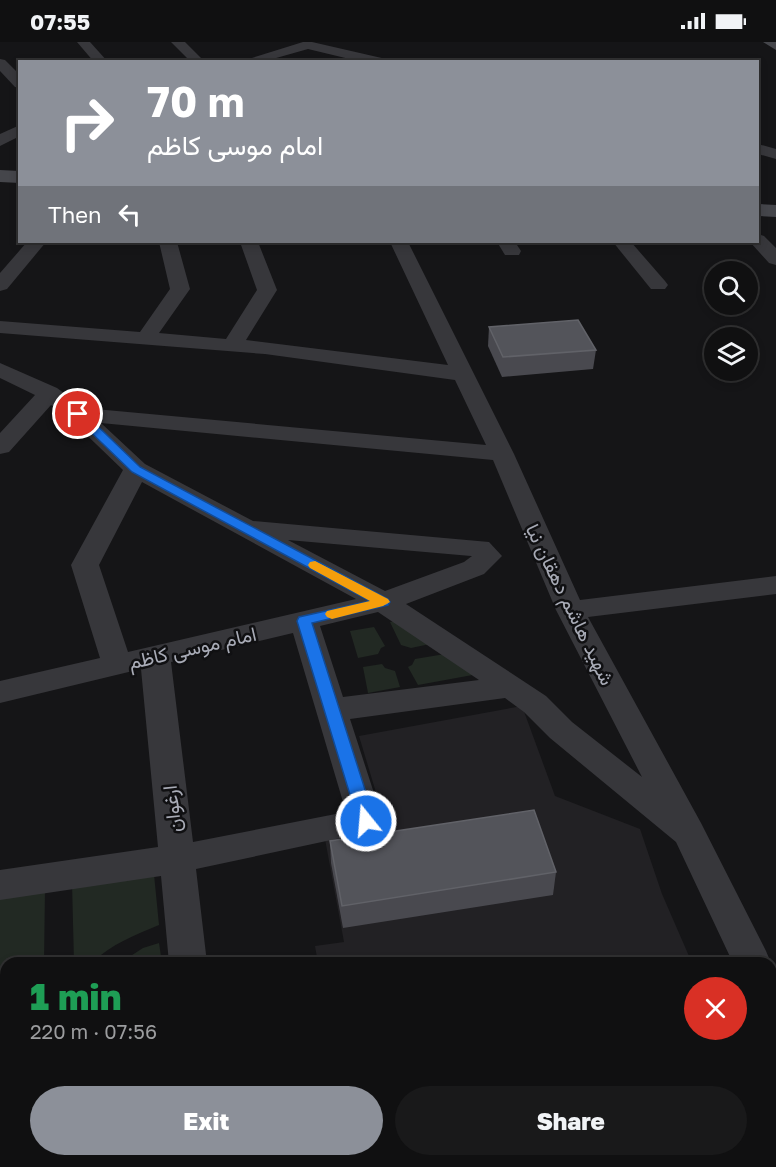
<!DOCTYPE html>
<meta charset="utf-8">
<style>
:root{--surface:#101011;--page:#19191a;--text:#f1f3f6;--muted:#9c9d9f;--line:#303031;--accent:#8c9099}
body{margin:0;font-family:"Golos Text",Vazirmatn,sans-serif;background:var(--page);color:var(--text);height:100vh;display:flex;flex-direction:column;font-size:22px;white-space:nowrap}
*{box-sizing:border-box;margin:0}
p{font-size:20px;color:var(--muted)}
.icon{flex:none;width:33px;height:33px;fill:none;stroke:currentColor;stroke-width:2;stroke-linecap:round;stroke-linejoin:round}
.map{position:relative;flex:1;overflow:hidden}
.sheet{position:absolute;left:0px;top:915px;width:777px;height:210px;display:flex;flex-direction:column;background:var(--surface);border-radius:18px 18px 0 0;box-shadow:0 3px 9px #0003,0 0 0 2px var(--line)}
.sheet>*{flex:none}
.hud{position:absolute;left:18px;top:18px;width:741px;height:183px;border-radius:0px;box-shadow:0 3px 9px #0003,0 0 0 2px var(--line);background:#8c9099;color:#fff;overflow:hidden}
.fabs{position:absolute;left:704px;top:219px;display:grid;gap:12px}
.fabs a{display:grid;place-items:center;width:54px;height:54px;border-radius:50%;background:var(--surface);box-shadow:0 3px 9px #0003,0 0 0 2px var(--line);font-size:30px}
.pin{position:absolute;display:grid;place-items:center;width:51px;height:51px;color:#fff;margin:-26px;border:3px solid #fff;border-radius:50%;box-shadow:0 2px 6px #0007}
.me{position:absolute;width:66px;margin:-33px;rotate:343deg;stroke-linejoin:round;filter:drop-shadow(0 0 4px #0008)}
.turn{display:flex;align-items:center;gap:21px;height:126px;padding:0 30px;font-size:27px}
.turn .icon{width:78px;height:78px;stroke-width:2.5}
.turn b{display:block;font-size:42px;line-height:51px}
.then{display:flex;align-items:center;height:57px;padding:0 30px;background:#0003;gap:12px;font-size:22px}
.round{display:grid;place-items:center;flex:none;width:63px;height:63px;border-radius:32px;background:var(--page)}
.summary{display:flex;align-items:center;justify-content:space-between;height:102px;padding:0 30px}
h1{font-size:36px;font-weight:800;line-height:45px;color:#1e9e55}
.action{display:flex;gap:12px;margin-top:auto;padding:12px 30px}
.action a{flex:1;height:69px;border-radius:36px;background:var(--accent);color:#fff;font-size:24px;font-weight:800;line-height:69px;text-align:center}
.action a+a{background:var(--page);color:var(--text)}
.status{display:flex;justify-content:space-between;align-items:center;height:42px;padding:0 30px;background:var(--surface);direction:ltr}
.status svg{height:16px;fill:currentColor}
.map>svg:first-child{display:block}
.built{fill:#222124}
.green{fill:#222923}
.lines{fill:none;stroke-linecap:round;stroke-linejoin:round}
.minor{fill:#37373b;fill-rule:evenodd}
.secondary{fill:#45464b;fill-rule:evenodd}
.wall{fill:#49494f}
.building{fill:#53545a;stroke:#616268;stroke-width:1.5}
.route{fill:#1a73e8;stroke:#114b97;stroke-width:1.5}
.slow{fill:#f59e0b}
.labels{text-anchor:middle;dominant-baseline:central;stroke-width:5;stroke-linejoin:round;paint-order:stroke}
.street-label{font-size:20px;fill:#a8abb6;stroke:#101012}
</style>
<div class="status"><b>07:55</b><svg viewBox="0 0 49 12"><path d="M0 12V9h3v3zM5 12V6h3v6zM10 12V3h3v9zM15 12V0h3v12zM26 1h20v11H26zM47 4h2v5h-2z"/></svg></div>
<div class="map">
<svg width="776" height="1125" viewBox="0 0 776 1125">
<rect width="100%" height="100%" fill="#151517"/>
<!-- built -->
<g class="built">
<path d="M522,664l33,90 85,33 22,65 30,69h-374l-3,-17 29,-4 -19,-103 62,-10 -28,-93z"/>
<path d="M771,1101l5,11v13h-415l-1,-6h411z"/>
</g>
<!-- green -->
<g class="green">
<path d="M396,579l34,23 -19,4 -10,-3 -11,-23z"/>
<path d="M374,585l11,19 -4,2 -3,6 -20,4 -8,-27z"/>
<path d="M445,612l33,20 -60,11 -10,-18 4,-2 3,-6z"/>
<path d="M382,622l3,4 10,3 5,16 -32,6 -5,-26z"/>
<path d="M153,822l6,61c-24,10 -48,19 -67,38h-18l-2,-81z"/>
<path d="M45,847l-1,74h-38v13l-6,-1v-79z"/>
<path d="M159,901l3,20h-42l23,-15z"/>
<path d="M109,1119h73v6h-68z"/>
</g>
<g class="lines">
<!-- minor -->
<g class="minor">
<path d="M77,0h13l18,20h-14z"/>
<path d="M171,0h14l20,20h-14z"/>
<path d="M303,0h9l74,17 1,3h-25l-54,-13 -46,13h-23z"/>
<path d="M0,17l5,1 15,15v13l-5,-1 -15,-16z"/>
<path d="M20,83v11l-20,10v-12z"/>
<path d="M758,102l18,5v10l-18,-5z"/>
<path d="M758,192l6,2 12,12v17l-7,-2 -19,-21h8z"/>
<path d="M27,200h19l-39,47 -7,2v-18z"/>
<path d="M159,200h18l13,47 -31,44 67,6 31,-49 -17,-48h18l19,48 -31,50 202,25 -58,-123h18l106,212 66,146 196,-24v18l-188,23 113,206 65,128 5,12h-38l-57,-121 -126,-104 -26,-26 -19,-14 -155,21 33,102 -5,9 -182,39 11,94h-38l-8,-87 -161,24v-30l158,-23 -17,-178 -141,34v-22l100,-23 -29,-93 52,-95 -53,-51 -19,-14 -42,47 -9,2v-21l35,-38 -35,-17v-15l57,25 27,20 402,37 -31,-65 -190,-26 -265,-21v-12l140,11 30,-43zM101,381l392,37 63,150 86,167 -70,-55 -26,-26 -140,-92 78,-30 18,-18 -13,-14 -236,-21 -108,-57zM142,440l214,117 -228,53 -29,-87zM288,498l183,16h1l-8,6 -79,29zM378,570l101,68 -136,17 -23,-71zM293,591l53,179 -153,30 -22,-180z"/>
<path d="M497,200h18l6,9 -2,4h-14z"/>
<path d="M613,200h18l34,39 3,4 -3,4h-14z"/>
<path d="M771,941l5,2v44l-5,-2z"/>
<rect x="188" y="1119" width="44" height="6"/>
</g>
<!-- secondary -->
<g class="secondary">
<path d="M763,0h13v8z"/>
<path d="M0,128l20,1v12l-20,-1z"/>
<path d="M758,162l18,1v12l-18,-1z"/>
</g>
</g>
<!-- wall -->
<g class="wall">
<path d="M489,285l107,23 -3,19 -91,8 -14,-31z"/>
<path d="M330,799l226,31 -3,23 -210,33 -12,-65z"/>
<path d="M395,1119h279l2,6h-281z"/>
</g>
<!-- building -->
<g class="building">
<path d="M578,278l18,30 -93,7 -14,-30z"/>
<path d="M534,768l22,62 -214,34 -12,-65z"/>
<path d="M398,1119h276l2,6h-277z"/>
</g>
<!-- route -->
<path class="route" d="M78,368l4,1 58,56 248,132 2,3 -2,3 -76,18 63,198 -3,5 -6,2 -6,-2 -2,-5 -61,-200 2,-4 71,-16 -238,-129 -58,-56v-5z"/>
<!-- slow -->
<path class="slow" d="M315,519l73,38 2,3 -7,4 -51,13 -5,-2 -2,-3 2,-3 43,-10 -60,-33 -2,-3 2,-3z"/>
<g class="labels">
<!-- street labels -->
<g class="street-label">
<text transform="translate(571 562) rotate(64)">شهید هاشم دهقان نیا</text>
<text transform="translate(192 605) rotate(-13)">امام موسی کاظم</text>
<text transform="translate(171 767) rotate(-96)">ارغوان</text>
</g>
</g>
</svg>
<div class="fabs">
<a><svg class="icon" aria-label="search" viewBox="0 0 24 24"><circle cx="10" cy="10" r="6"/><path d="M15 15l6 6"/></svg></a>
<a><svg class="icon" aria-label="layers" viewBox="0 0 24 24"><path d="M12 4l9 5-9 5-9-5zM3 14l9 5 9-5"/></svg></a>
</div>
<div class="pin" style="left:78px;top:372px;background:#d93025"><svg class="icon" aria-label="arrive" viewBox="0 0 24 24"><path d="M6 21V4h12l-3 4 3 4H6"/></svg></div>
<svg class="me" style="left:366px;top:779px" viewBox="-20 -20 40 40"><circle r="17" fill="#1a73e8" stroke="#fff" stroke-width="3"/><path d="M0-11L8 9 0 5-8 9z" fill="#fff"/></svg>
<div class="hud">
<div class="turn"><svg class="icon" aria-label="right" viewBox="0 0 24 24"><path d="M7 20v-9h11M14 6l5 5-5 5"/></svg><div><b>70 m</b>امام موسی کاظم</div></div>
<div class="then">Then<svg class="icon" aria-label="left" viewBox="0 0 24 24"><path d="M17 20v-9H6M10 6l-5 5 5 5"/></svg></div>
</div>
<section class="sheet">
<div class="summary"><div><h1>1 min</h1><p>220 m · 07:56</p></div><a class="round" style="background:#d93025;color:#fff"><svg class="icon" aria-label="close" viewBox="0 0 24 24"><path d="M6 6l12 12M18 6L6 18"/></svg></a></div>
<div class="action"><a>Exit</a><a>Share</a></div>
</section>
</div>
